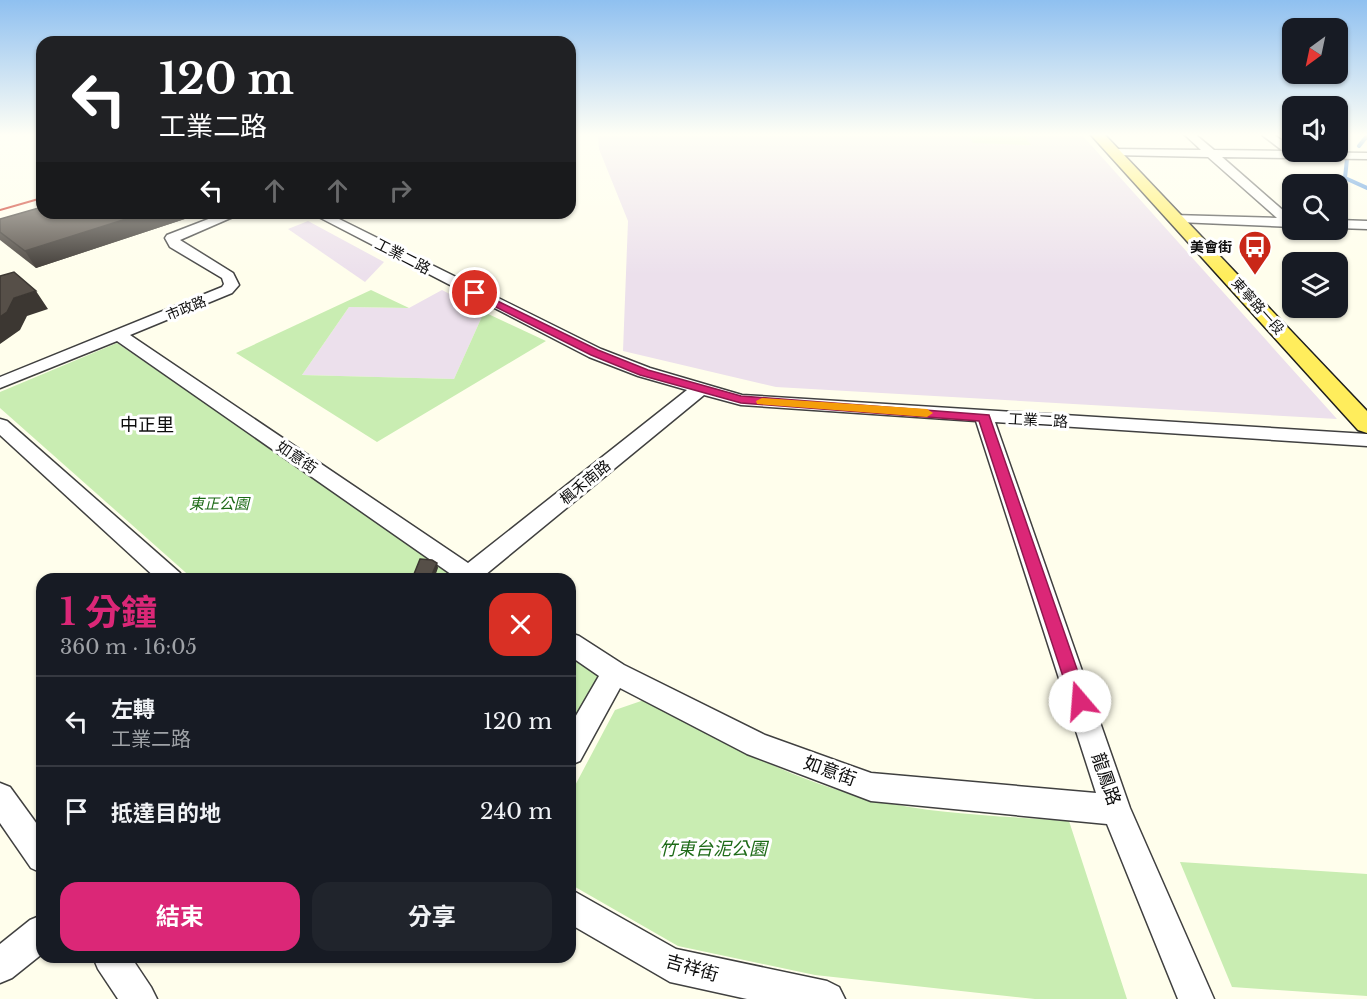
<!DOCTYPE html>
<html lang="zh-TW">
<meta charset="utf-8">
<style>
:root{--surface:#171b24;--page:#20242c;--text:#f1f3f6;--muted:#9ea1a6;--line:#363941;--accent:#db2777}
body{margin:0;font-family:"Libre Baskerville","Noto Sans TC",serif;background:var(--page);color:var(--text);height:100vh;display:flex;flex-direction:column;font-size:22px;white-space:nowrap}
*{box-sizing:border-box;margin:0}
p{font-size:20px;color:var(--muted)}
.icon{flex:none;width:33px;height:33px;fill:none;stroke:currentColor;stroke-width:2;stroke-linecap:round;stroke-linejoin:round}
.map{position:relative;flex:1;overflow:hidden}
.panel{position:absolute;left:36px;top:573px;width:540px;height:390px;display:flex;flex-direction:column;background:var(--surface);border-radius:18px;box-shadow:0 2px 4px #0004}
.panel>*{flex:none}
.top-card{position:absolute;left:36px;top:36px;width:540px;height:183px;border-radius:18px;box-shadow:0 2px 4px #0004;background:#202124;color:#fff;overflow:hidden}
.needle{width:39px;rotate:213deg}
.fabs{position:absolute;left:1282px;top:18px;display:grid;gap:12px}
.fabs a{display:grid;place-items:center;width:66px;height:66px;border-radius:12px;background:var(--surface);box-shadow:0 2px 4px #0004;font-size:30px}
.pin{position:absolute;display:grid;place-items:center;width:51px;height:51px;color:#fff;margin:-26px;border:3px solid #fff;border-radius:50%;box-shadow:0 2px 6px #0007}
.me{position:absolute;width:66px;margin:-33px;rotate:342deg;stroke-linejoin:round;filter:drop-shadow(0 0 4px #0008)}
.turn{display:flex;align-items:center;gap:21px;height:126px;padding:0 24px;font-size:27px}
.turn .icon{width:78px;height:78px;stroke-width:2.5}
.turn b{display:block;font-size:42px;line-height:51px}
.lanes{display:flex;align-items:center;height:57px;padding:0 24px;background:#0003;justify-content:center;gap:30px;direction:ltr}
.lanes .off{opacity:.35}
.round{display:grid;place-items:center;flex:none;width:63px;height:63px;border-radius:18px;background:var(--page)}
.summary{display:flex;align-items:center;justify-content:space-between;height:102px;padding:0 24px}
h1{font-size:36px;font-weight:700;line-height:45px;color:var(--accent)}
.cta{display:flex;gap:12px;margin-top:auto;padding:12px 24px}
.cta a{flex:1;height:69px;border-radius:18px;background:var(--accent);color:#fff;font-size:24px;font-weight:700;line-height:69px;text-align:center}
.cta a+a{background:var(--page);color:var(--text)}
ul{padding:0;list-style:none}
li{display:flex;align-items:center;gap:18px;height:90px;padding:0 24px;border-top:2px solid var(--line)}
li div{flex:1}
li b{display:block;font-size:22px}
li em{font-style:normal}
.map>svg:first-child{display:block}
.industrial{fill:#ece0ec}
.green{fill:#c9edb2}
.pitch{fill:#ddf3c5}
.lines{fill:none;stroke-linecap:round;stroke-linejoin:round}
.stream{stroke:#2c7dd9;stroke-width:4}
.minor-casing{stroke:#404040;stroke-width:3}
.major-casing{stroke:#1e1e1e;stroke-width:3}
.minor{fill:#fff;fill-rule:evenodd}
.major{fill:#ffed5c;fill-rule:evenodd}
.rail{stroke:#c92718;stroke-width:2}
.wall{fill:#4a443e}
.shaded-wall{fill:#3c3732}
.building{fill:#564f48;stroke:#3c3732;stroke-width:1.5}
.route{fill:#db2777;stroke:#8e194d;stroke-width:1.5}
.slow{fill:#f59e0b}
.labels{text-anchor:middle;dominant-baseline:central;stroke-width:6;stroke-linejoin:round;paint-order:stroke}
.far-poi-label{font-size:14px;font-weight:bold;fill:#0d0d0d;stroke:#fff;text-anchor:end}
.far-street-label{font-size:14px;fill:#0d0d0d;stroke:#fff}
.street-label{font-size:15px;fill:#0d0d0d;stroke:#fff}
.park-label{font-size:15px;font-style:italic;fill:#1d6a17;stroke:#fff}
.quarter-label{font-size:18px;fill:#0d0d0d;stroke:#fff}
.near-street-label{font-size:18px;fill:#0d0d0d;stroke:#fff}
.near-park-label{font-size:18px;font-style:italic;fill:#1d6a17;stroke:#fff}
</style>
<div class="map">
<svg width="1367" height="999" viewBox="0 0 1367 999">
<rect width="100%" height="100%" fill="#fffeec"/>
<!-- industrial -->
<g class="industrial">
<path d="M598,135h484l255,284 -561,-32 -153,-36 5,-130 -29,-72z"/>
<path d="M308,221l76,41 -19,20 -77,-53z"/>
<path d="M442,290l42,22 -30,67 -152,-4 47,-68 60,1z"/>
</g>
<!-- green -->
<g class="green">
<path d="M371,290l38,18 -60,-1 -47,68 152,4 30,-67 62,29 -169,101 -141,-89z"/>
<path d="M117,343l346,236h-270l-193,-171v-16z"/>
<path d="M570,652l31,21 -31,56z"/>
<path d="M644,700c73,39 148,81 230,100 63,15 130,16 195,21l58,178h-92l-220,-24 -137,-29 -108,-62v-89l45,-85z"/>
<path d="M1180,862l187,12v122l-135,-9z"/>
</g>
<!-- pitch -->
<path class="pitch" d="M969,135h55l7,10 -58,-2z"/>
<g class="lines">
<!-- stream -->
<g class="stream">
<path d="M1359,146l8,-10"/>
<path d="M1347,159l-2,19 22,10"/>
</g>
<!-- minor casing -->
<g class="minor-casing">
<g id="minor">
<path d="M1185,135h11l18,15 69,1 -21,-16h12l19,13v4l74,1v6l-145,-2 71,62v8l-115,-5 -6,-4 1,-3 104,3 -69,-61 -94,-2 -6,-3 6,-3 87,1z"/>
<path d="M224,213h18l-62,27 53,33 6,12 -7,8 -102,42 338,228 219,-173 -49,-14 -49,-19 -278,-144h16l274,136 49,19 92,27 625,39v12l-372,-24 135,386 84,191h-36l-71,-175 -236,-23 -124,-47 -127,-66 -40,73 -10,4v-39l29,-50 -29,-20v-23l9,3 45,29 141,70 106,38 225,20 -120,-372 -235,-16 -37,-10 -219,180 2,4h-29l-341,-238 -117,47v-11l222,-90 2,-3 -2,-6 -52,-31 -5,-9 2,-3z"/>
<path d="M1338,220l29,1v8l-29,-1z"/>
<path d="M0,419l7,2 173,152 4,6h-27l-157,-144z"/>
<path d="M0,783l10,4 32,44v42l-11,-5 -31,-45z"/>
<path d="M570,889l106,60 151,32 12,6 6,12h-98l-77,-17 -100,-58z"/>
<path d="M42,915v39l-30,24 -12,5v-39l30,-24z"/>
<path d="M93,957h38l20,30 6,12h-39l-20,-30z"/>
</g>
</g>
<!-- major casing -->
<g class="major-casing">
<path id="major" d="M1091,135h14l262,276v22l-9,-3z"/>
</g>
<!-- minor -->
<use href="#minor" class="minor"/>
<!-- major -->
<use href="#major" class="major"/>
<!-- rail -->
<path class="rail" d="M0,210l42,-12"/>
</g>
<!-- wall -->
<path class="wall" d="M42,213h161l-167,55 -36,-28v-21z"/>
<!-- shaded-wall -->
<g class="shaded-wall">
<path d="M145,213h58l-167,55 -11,-17z"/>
<path d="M36,291l12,18 -21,7 -7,14 -20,14v-27l14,-19z"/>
<path d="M437,563l1,5 -4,11h-4z"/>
</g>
<!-- building -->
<g class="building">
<path d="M42,207v6h103l-120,38 -25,-19v-13z"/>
<path d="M14,272l22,19 -22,7 -7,14 -7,5v-41z"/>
<path d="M420,559l12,1 5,3 -7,16h-18z"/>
</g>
<!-- sky -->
<linearGradient id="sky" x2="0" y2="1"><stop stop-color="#8fc0f0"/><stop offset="0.49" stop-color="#fffff6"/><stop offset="1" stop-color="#fffff6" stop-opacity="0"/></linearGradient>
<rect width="1367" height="275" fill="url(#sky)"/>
<!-- route -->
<path class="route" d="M475,290l123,60 50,20 93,26 248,19 99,286 -2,5 -6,2 -6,-2 -3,-5 -92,-280 -238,-18 -101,-28 -49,-20 -119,-60 -2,-2z"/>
<!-- slow -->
<path class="slow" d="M762,398l165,11 6,4 -6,4 -170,-13 -1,-3z"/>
<!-- icons -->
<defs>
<g id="bus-pin" transform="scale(1.725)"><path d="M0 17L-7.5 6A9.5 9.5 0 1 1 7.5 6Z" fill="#c92718" stroke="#fff"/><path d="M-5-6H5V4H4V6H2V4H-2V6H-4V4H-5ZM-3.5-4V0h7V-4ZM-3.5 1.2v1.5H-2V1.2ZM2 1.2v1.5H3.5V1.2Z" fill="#fff"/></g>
</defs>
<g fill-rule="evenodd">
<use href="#bus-pin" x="1255" y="247"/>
</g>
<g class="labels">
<!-- far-poi labels -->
<g class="far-poi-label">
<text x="1232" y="247">美會街</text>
</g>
<!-- far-street labels -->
<g class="far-street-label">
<text transform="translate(1258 306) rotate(48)">東寧路一段</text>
<text transform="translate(186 308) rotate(-22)">市政路</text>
</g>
<!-- street labels -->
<g class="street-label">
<text transform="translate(403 256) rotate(27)">工業二路</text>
<text transform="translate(1038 420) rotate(3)">工業二路</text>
<text transform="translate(297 457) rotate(34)">如意街</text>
<text transform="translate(585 482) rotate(-39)">楓禾南路</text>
</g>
<!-- park labels -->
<g class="park-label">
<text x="219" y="503">東正公園</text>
</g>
<!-- quarter labels -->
<g class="quarter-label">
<text x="147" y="425">中正里</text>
</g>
<!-- near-street labels -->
<g class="near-street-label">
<text transform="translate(830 771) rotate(20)">如意街</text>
<text transform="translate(1106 779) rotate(71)">龍鳳路</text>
<text transform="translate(692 968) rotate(16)">吉祥街</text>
</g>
<!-- near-park labels -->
<g class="near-park-label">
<text x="713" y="849">竹東台泥公園</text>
</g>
</g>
</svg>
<div class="fabs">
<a><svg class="needle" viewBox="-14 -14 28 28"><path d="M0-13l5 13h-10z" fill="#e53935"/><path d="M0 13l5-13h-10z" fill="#9ea1a6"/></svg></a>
<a><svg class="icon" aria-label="sound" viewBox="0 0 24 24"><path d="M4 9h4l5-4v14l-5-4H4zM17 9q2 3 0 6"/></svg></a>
<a><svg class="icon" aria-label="search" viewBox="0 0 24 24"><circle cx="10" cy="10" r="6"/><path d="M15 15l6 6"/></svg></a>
<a><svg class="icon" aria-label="layers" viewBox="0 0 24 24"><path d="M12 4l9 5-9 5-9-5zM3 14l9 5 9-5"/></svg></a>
</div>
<div class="pin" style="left:475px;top:293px;background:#d93025"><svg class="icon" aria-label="arrive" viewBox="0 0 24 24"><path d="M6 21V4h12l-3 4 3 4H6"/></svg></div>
<svg class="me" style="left:1080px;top:701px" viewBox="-20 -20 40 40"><circle r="19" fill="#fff"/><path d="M0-13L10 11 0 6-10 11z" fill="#db2777"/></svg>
<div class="top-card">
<div class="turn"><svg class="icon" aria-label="left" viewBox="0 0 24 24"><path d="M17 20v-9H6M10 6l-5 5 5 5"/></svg><div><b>120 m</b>工業二路</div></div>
<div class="lanes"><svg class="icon" aria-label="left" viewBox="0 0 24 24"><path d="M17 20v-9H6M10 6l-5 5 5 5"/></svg><svg class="icon off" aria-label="ahead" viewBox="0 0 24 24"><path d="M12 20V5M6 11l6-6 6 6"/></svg><svg class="icon off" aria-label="ahead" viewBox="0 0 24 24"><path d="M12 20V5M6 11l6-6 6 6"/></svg><svg class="icon off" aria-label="right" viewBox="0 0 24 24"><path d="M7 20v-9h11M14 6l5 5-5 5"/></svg></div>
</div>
<section class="panel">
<div class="summary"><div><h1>1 分鐘</h1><p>360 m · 16:05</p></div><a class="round" style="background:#d93025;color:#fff"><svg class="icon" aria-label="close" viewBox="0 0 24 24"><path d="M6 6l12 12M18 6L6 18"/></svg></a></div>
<ul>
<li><svg class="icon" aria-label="left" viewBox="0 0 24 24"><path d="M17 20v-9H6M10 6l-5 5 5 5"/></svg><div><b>左轉</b><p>工業二路</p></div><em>120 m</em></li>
<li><svg class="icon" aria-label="arrive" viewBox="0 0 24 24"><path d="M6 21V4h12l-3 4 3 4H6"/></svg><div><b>抵達目的地</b></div><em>240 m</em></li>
</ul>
<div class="cta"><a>結束</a><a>分享</a></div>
</section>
</div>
